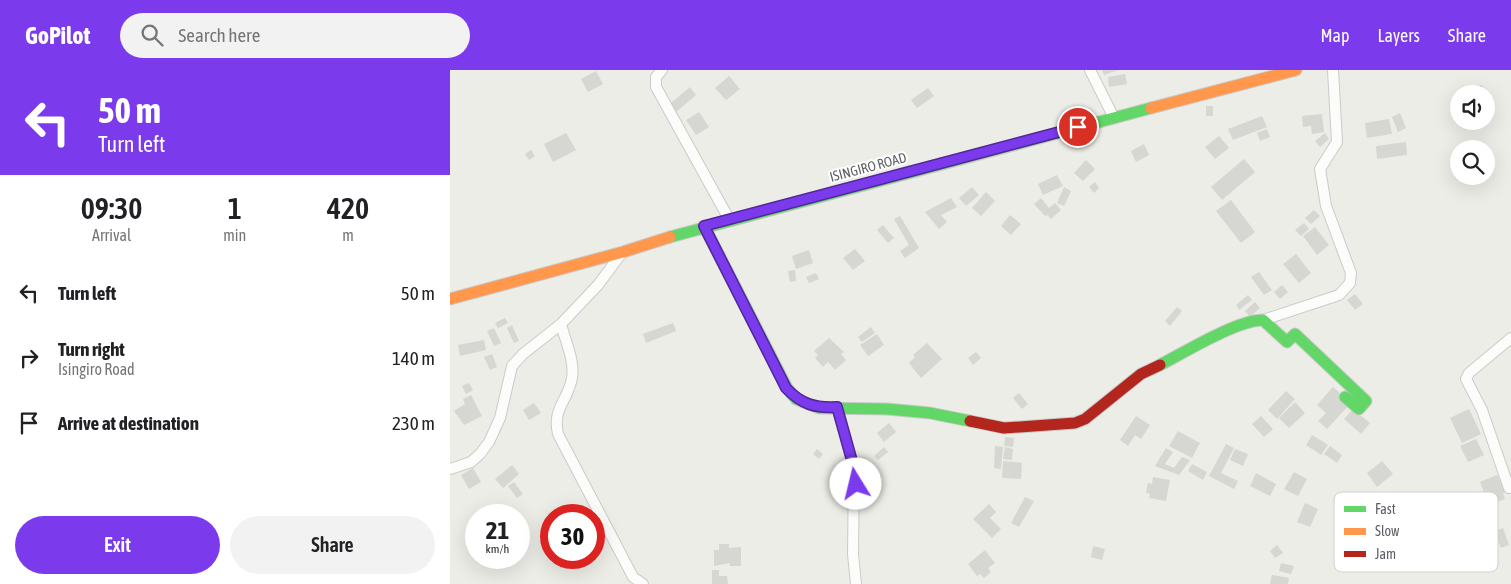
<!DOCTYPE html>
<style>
:root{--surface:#fff;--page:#f2f2f2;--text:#202124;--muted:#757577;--accent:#7c3aed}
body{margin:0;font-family:"Asap Condensed",sans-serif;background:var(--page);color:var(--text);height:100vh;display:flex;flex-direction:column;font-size:19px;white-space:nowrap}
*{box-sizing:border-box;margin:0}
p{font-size:16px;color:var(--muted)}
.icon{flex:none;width:28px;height:28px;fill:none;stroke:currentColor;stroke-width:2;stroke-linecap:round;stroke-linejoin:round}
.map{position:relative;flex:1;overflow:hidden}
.panel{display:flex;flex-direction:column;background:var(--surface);width:450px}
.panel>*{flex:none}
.hud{background:#7c3aed;color:#fff;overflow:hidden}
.buttons{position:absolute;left:1000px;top:15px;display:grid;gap:10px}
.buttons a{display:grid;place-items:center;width:45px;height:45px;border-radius:50%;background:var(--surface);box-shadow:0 5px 20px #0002;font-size:25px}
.speed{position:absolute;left:15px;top:434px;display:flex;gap:10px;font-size:25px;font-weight:700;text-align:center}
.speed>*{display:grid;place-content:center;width:65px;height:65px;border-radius:50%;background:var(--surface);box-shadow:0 5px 20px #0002;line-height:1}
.speed small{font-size:12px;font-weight:400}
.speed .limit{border:8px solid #d22;background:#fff;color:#111}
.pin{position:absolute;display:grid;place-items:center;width:42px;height:42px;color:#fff;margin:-21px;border:2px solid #fff;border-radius:50%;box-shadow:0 1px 5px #0007}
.me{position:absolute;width:55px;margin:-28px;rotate:351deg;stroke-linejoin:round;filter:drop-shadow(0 0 4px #0008)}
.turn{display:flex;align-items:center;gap:18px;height:105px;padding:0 15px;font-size:22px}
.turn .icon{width:65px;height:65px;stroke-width:2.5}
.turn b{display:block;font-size:35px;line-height:42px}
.eta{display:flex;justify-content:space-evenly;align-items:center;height:85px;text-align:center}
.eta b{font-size:30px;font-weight:600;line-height:35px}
.cta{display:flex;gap:10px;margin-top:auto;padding:10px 15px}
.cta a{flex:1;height:58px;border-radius:30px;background:var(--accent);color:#fff;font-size:20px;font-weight:600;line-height:58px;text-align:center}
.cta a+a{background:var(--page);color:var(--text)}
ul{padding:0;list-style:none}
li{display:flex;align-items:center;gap:15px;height:65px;padding:0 15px}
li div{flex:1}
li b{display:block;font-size:19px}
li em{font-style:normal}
header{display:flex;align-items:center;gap:30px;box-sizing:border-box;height:70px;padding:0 25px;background:var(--accent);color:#fff}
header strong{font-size:24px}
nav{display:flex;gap:28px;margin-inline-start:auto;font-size:18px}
.search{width:350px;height:45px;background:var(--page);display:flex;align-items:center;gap:12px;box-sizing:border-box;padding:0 18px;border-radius:28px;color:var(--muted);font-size:19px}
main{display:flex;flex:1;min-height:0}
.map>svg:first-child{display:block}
.building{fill:#d6d6d2}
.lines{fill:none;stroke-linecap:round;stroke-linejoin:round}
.street-casing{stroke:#cacbc9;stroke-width:12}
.fast-casing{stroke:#cacac9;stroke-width:13}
.slow-casing{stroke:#cacac9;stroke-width:13}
.jam-casing{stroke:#cacac9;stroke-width:13}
.street{stroke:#fcfcfb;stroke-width:10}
.fast{stroke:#63d668;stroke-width:11}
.slow{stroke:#ff974d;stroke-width:11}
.jam{stroke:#b3261e;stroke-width:11}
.route-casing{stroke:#51269a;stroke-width:12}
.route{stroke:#7c3aed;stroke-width:9}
.labels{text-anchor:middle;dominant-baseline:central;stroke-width:4;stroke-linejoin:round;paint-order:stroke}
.street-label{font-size:14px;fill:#5d5f65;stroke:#fff}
.key{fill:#fff;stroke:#cecfd1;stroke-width:1}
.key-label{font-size:14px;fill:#5d5f65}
</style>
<header>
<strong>GoPilot</strong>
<div class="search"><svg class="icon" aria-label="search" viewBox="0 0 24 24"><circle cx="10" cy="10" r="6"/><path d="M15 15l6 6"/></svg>Search here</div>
<nav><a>Map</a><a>Layers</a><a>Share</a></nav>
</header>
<main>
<section class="panel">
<div class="hud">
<div class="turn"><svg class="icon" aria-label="left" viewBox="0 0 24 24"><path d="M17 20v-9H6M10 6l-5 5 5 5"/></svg><div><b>50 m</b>Turn left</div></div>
</div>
<div class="eta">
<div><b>09:30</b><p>Arrival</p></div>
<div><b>1</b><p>min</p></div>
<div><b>420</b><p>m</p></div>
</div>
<ul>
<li><svg class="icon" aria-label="left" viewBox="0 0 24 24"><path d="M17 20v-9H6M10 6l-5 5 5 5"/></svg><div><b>Turn left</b></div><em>50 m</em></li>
<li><svg class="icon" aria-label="right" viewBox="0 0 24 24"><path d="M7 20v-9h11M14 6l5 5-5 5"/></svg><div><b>Turn right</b><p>Isingiro Road</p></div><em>140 m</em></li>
<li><svg class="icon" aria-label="arrive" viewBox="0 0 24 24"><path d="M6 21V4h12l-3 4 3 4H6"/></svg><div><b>Arrive at destination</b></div><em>230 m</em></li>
</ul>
<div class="cta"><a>Exit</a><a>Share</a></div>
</section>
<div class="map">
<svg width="1061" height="514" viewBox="0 0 1061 514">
<rect width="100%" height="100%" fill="#edede7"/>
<!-- building -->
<g class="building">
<path d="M652,0h16l-14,5z"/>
<path d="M146,1l7,13 -15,8 -7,-13z"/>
<path d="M675,4l2,10 -18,3 -1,-10z"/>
<path d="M279,6l11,13 -14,11 -11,-12z"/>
<path d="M1032,15l2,9h-18l-1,-6z"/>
<path d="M240,17l6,8 -20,17 -6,-8z"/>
<path d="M478,18l6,8 -17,12 -6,-8z"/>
<rect x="756" y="36" width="7" height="10"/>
<path d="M249,42l10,15 -13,8 -10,-15z"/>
<path d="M950,43l6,15 -8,4 -6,-15z"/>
<path d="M872,44l2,18 -12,2 -1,-8 -8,1 -1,-11z"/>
<path d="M812,46l5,11 -34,13 -5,-11z"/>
<path d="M939,49l3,15 -25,4 -2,-15z"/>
<path d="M817,59l3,8 -10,4 -3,-8z"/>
<path d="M116,63l10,17 -23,12 -9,-18z"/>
<path d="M875,63l4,6 -9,8 -5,-6z"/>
<path d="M769,66l10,12 -14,11 -10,-12z"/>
<path d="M956,72l1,13 -30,4 -1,-13z"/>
<path d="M694,74l5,11 -13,7 -5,-11z"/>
<path d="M81,80l4,6 -6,4 -4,-6z"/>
<path d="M794,89l11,13 -33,28 -11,-13z"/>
<path d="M636,90l9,9 -12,12 -9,-8z"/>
<path d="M607,105l6,11 -20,9 -5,-11z"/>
<path d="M645,112l4,6 -5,5 -5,-6z"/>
<path d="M522,117l7,8 -13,11 -7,-8z"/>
<path d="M614,117l7,4 -7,15 -7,-3z"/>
<path d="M536,122l9,9 -14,15 -9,-8z"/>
<path d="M501,128l6,9 -16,8 6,7 -8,7 -14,-17z"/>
<path d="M591,128l8,10 6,-5 6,7 -10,9 -4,-4 -2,1 -11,-12z"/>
<path d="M781,130l24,32 -14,11 -25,-32z"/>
<path d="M864,140l6,6 -9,8 -6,-6z"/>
<path d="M560,145l11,9 -10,11 -10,-9z"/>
<path d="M450,146l19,32 -14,10 -5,-7 9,-6 -15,-26z"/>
<path d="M854,153l5,6 -8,7 -6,-6z"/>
<path d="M433,155l11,13 -6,5 -11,-13z"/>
<path d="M865,157l14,18 -12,10 -14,-19z"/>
<path d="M405,179l10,12 -12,9 -10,-12z"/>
<path d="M359,180l4,13 -17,6 -4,-13z"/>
<path d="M846,184l15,19 -12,10 -16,-19z"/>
<path d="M345,200l1,11 -6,1 -2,-11z"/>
<path d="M809,202l13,18 -8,5 -13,-18z"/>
<path d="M366,203l3,6 -10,4 -3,-6z"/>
<path d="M832,215l6,7 -8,7 -6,-7z"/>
<path d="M905,224l8,10 -8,6 -8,-10z"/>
<path d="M798,225l4,5 -13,10 -3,-5z"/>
<path d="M805,232l5,6 -10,9 -5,-6z"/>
<path d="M727,237l5,4 -12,15 -5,-5z"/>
<path d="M55,248l3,5 -10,5 -3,-5z"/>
<path d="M223,253l3,8 -30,12 -3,-9z"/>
<path d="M62,255l7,16 -5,2 -7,-15z"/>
<path d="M421,257l4,6 -13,9 -4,-5z"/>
<path d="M44,258l7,15 -7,3 -7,-15z"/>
<path d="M427,264l7,11 -16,11 -8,-11z"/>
<path d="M379,268l15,14 -3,2 5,6 -11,10 -7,-8 -5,5 -8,-9 3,-3 -4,-4z"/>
<path d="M34,270l2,10 -26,6 -2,-11z"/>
<path d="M477,273l15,16 -21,19 -12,-15 6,-6 -2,-2z"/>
<path d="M526,282l5,6 -8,7 -5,-7z"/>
<path d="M42,284l5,13 -7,3 -6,-13z"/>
<path d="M19,313l4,7 -7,4 -4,-8z"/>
<path d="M883,317l18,16 -24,26 -9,-8 8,-8 -9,-8z"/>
<path d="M836,321l9,8 -18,20 -9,-9z"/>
<path d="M569,323l9,11 -6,5 -9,-11z"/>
<path d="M21,325l11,21 -18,9 -10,-14 11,-7 -2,-5z"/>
<path d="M845,332l10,11 -16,15 -10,-10z"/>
<path d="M84,333l7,10 -12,7 -6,-10z"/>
<path d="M903,339l17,14 -9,11 -17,-15z"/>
<path d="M1019,339l12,25 -19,9 -12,-25z"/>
<path d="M686,346l14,9 -9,14 -6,-4 -7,11 -8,-6z"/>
<path d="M811,346l12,13 -9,8 -12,-13z"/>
<path d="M439,353l7,9 -12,10 -7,-9z"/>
<path d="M728,361l22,12 -8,15 -23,-12z"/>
<path d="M862,365l16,10 -7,10 -15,-10z"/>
<path d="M555,367l9,1 -1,9 -9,-1z"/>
<path d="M1026,369l8,16 -16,7 -8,-16z"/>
<path d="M776,374l8,4 -13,25 17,8 -4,8 -25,-13z"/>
<path d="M545,376l8,1 -2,22 -7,-1z"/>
<path d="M880,376l12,9 -5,8 -13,-9z"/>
<path d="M434,377l4,5 -10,8 -4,-4z"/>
<path d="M555,377l8,2 -1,11 -9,-1z"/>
<path d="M716,378l7,4 -8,12 9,4 8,-11 8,3 -11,15 -24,-9z"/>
<path d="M367,379l6,5 -4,5 -6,-5z"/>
<path d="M785,379l13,5 -5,12 -13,-6z"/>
<path d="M553,391l19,2 -1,16 -19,-1z"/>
<path d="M932,391l11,13 -16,13 -10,-14z"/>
<path d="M742,394l15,8 -4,8 -15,-9z"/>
<path d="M62,395l7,9 -16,14 -8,-9z"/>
<path d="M23,398l8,14 -12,7 -8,-14z"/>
<path d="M844,402l13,7 -9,17 -14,-7z"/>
<path d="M806,403l20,11 -6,12 -20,-10z"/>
<path d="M1047,405l9,17 -3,1 2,6 -16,6 -9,-23z"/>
<path d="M703,407l17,3 -4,21 -17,-3 1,-4 -4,-1 2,-10 4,1z"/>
<path d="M64,412l9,12 -6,4 -9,-12z"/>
<path d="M575,427l9,4 -15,26 -8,-4z"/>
<path d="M855,433l13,6 -8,18 -13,-5z"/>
<path d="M539,434l7,8 -6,6 11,11 -9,9 -19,-19z"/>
<path d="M1053,458l6,17 -8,3 -7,-17z"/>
<path d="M269,474h10v4l12,-1v19h-11v-3l-16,3v-16h5z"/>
<path d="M827,475l6,8 -8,5 -5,-7z"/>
<path d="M643,476l12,3 -3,11 -11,-3z"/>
<path d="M535,480l10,13 -7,5 3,4 -7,6 -4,-4 -3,2 -9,-12z"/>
<path d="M831,493l13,3 -3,8 -12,-3z"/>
<path d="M262,500h7v6h8l1,8h-16z"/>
<path d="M822,505l17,3 -1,6h-18z"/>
</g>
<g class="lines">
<!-- street casing -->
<g class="street-casing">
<g id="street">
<path d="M212,0l-6,7v10l73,132"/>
<path d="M640,0l24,48"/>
<path d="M813,250l76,-25 11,-12 1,-10 -25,-67 -6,-37 17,-27 -4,-72"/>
<path d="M111,254c4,16 14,37 11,54 -4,23 -20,30 -14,56l75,143 10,7"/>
<path d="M387,337l17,61 -1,86 3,30"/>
<path d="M0,399l21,-7 9,-8 9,-12 11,-24 12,-52 11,-12 38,-30 37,-39 23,-31"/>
<path d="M1059,418l-27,-78 -16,-31 3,-6 42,-35"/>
</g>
</g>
<!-- fast casing -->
<g class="fast-casing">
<g id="fast">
<path d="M254,156l83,162 9,11 23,9 68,1 43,4 40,8"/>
<path d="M220,167l481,-129"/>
<path d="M710,295c25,-13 77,-45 103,-45l24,22 8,-8 71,67 -7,8 -14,-12"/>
</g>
</g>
<!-- slow casing -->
<g class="slow-casing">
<g id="slow">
<path d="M701,38l145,-38"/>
<path d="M0,229l173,-47 47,-15"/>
</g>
</g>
<!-- jam casing -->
<g class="jam-casing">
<path id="jam" d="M520,351l34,7 71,-5 10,-4 56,-45 19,-9"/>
</g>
<!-- street -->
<use href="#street" class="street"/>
<!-- fast -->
<use href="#fast" class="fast"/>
<!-- slow -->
<use href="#slow" class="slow"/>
<!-- jam -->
<use href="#jam" class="jam"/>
</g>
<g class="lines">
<!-- route casing -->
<g class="route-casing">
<path id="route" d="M406,414l-2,-16 -17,-61c-22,1 -35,-2 -51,-19l-82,-162 374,-99"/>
</g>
<!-- route -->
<use href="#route" class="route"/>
</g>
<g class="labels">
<!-- street labels -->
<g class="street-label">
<text transform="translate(418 97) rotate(-15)">ISINGIRO ROAD</text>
</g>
</g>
<!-- legend -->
<rect x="884" y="422" width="164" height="80" rx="8" class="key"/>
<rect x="894" y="436" width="22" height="6" fill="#63d668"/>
<rect x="894" y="458" width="22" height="7" fill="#ff974d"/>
<rect x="894" y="481" width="22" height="6" fill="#b3261e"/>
<g class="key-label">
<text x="925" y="444">Fast</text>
<text x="925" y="466">Slow</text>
<text x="925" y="489">Jam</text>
</g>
</svg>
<div class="buttons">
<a><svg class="icon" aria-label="sound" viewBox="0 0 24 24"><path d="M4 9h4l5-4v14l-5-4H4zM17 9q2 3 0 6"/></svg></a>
<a><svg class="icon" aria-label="search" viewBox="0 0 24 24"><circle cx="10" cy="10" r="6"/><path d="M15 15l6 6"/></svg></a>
</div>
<div class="speed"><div>21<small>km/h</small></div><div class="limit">30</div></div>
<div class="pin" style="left:628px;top:57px;background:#d93025"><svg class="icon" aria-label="arrive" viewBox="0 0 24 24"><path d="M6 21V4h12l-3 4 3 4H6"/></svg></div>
<svg class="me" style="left:406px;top:414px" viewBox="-20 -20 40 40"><circle r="19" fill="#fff"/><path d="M0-13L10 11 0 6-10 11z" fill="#7c3aed"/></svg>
</div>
</main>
